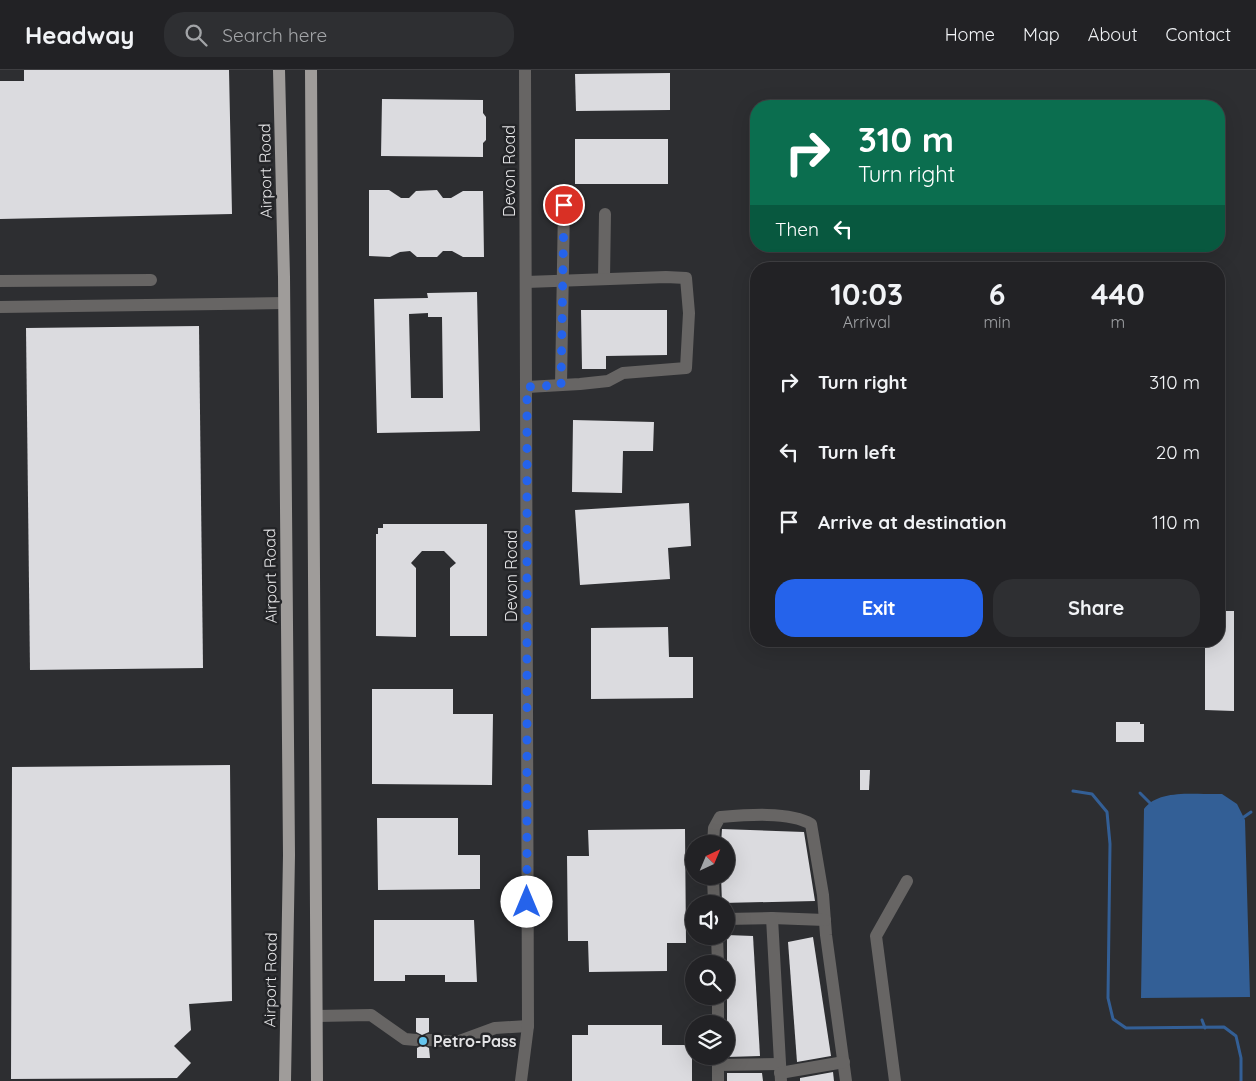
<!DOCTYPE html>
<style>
:root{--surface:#222225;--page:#2e2f32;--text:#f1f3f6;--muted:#a2a4a7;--line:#3f3f42;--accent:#2563eb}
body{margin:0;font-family:Quicksand,sans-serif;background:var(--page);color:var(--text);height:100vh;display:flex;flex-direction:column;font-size:19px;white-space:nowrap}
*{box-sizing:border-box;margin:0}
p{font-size:16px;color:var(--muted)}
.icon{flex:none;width:28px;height:28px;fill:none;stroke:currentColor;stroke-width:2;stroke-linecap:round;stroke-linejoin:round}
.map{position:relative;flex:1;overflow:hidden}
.drawer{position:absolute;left:750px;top:192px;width:475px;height:385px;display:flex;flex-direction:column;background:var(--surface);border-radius:20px;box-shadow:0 5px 20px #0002,0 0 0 1px var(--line)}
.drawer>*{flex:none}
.hud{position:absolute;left:750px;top:30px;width:475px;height:152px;border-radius:20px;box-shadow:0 5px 20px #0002,0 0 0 1px var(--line);background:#0b6e4f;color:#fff;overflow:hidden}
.needle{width:32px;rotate:44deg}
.controls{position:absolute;left:685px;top:765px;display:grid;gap:10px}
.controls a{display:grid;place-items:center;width:50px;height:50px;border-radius:50%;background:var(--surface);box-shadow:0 5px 20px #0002,0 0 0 1px var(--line);font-size:25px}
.pin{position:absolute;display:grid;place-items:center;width:42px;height:42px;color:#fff;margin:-21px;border:2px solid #fff;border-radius:50%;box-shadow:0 1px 5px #0007}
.me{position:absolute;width:55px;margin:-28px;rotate:0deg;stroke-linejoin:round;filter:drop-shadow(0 0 4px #0008)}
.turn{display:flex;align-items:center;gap:18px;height:105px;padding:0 25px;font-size:22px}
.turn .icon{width:65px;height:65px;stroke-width:2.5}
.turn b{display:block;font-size:35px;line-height:42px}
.then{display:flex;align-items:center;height:48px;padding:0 25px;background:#0003;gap:10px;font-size:19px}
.eta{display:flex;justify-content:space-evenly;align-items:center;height:85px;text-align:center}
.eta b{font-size:30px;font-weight:700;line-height:35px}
.action{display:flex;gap:10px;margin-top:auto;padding:10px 25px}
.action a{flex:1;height:58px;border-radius:20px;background:var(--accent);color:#fff;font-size:20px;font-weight:700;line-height:58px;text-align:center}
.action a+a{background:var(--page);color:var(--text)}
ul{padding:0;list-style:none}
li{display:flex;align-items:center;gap:15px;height:70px;padding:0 25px}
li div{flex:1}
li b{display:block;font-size:19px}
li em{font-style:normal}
header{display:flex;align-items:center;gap:30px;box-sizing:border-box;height:70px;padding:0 25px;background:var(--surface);border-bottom:1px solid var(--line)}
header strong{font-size:24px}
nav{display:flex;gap:28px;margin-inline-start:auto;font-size:18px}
.search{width:350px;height:45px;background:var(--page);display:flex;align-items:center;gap:12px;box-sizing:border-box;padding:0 18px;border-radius:20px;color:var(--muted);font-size:19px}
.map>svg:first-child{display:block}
.water{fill:#335f96}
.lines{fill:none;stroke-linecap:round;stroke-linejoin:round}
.stream{stroke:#335f96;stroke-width:3}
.building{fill:#dbdbdf;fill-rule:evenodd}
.minor{stroke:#676564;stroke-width:12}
.major{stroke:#9f9c9a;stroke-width:12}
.route{stroke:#2563eb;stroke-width:9;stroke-dasharray:0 16.2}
.poi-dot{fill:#65c5ee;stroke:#232427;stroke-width:2}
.labels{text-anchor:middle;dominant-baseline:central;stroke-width:5;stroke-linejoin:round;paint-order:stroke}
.street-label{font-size:16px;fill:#e3e3e5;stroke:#232427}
.poi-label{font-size:16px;font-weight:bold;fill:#e3e3e5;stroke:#232427;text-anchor:start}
</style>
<header>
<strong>Headway</strong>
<div class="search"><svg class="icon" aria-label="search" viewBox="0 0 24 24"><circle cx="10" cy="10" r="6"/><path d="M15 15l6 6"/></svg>Search here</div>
<nav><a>Home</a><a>Map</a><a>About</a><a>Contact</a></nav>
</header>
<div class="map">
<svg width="1256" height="1011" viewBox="0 0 1256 1011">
<rect width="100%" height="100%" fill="#2d2e31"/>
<!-- water -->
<path class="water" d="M1222,724l15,10 8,16 5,177 -109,1 3,-189c15,-21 54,-14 78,-15z"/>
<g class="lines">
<!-- stream -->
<g class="stream">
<path d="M1073,721l19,3 15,18 3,32 -2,154 5,21 13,9 98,-1 12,9 5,22v23"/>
<path d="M1140,723l12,12"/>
<path d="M1241,749l10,-7"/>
<path d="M1202,950l3,8"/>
</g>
</g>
<!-- building -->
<g class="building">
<path d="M24,0h205l3,144 -232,5v-138h24z"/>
<path d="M670,3v37l-94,1 -1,-37z"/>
<path d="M382,29l101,1v13l3,4v23l-3,3v14l-102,-1z"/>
<rect x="575" y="69" width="93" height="45"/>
<path d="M369,120h20l12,8h8l7,-7 21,-1 6,8h8l12,-7h20l1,66h-21l-11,-6h-9l-6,6h-20l-7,-6 -10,1 -10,5 -21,-1z"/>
<path d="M477,222l3,139 -103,2 -3,-134 54,-1 -1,-5zM428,243v4h14l1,81h-32l-2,-84z"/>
<path d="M581,240h86v45l-61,1v13h-24z"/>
<path d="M199,256l4,342 -173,2 -4,-342z"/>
<path d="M573,350l81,2 -1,29h-30l-1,42 -50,-1z"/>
<path d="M689,433l2,43 -23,2 2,31 -90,6 -5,-75z"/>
<path d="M383,454h104v112h-37v-68l6,-5 -12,-12h-22l-11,12 5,5v69l-40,-1v-102h2v-6h5z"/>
<path d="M1219,541h15v100l-29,-1v-69h14z"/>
<path d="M668,557l1,30h24v41l-102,1v-71z"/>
<path d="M372,619h81v25h40l-1,71 -120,-1z"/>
<path d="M1116,652h24v2h4v18h-28z"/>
<path d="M230,695l2,236 -43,3 2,26 -17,16 17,17 -14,15 -166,1 1,-312z"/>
<path d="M860,700h10l-1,20h-9z"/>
<path d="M377,748h81v37h22v34l-102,1z"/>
<path d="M685,759l1,114h-19v28l-78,1 -1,-31h-20l-1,-85h22l-1,-26z"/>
<path d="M722,759l82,3 11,69 -93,2 -1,-27h5v-32h-5z"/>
<path d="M374,850h100l3,62h-32v-7h-40v6h-31z"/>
<path d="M727,865l26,1 7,120 -33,1z"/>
<path d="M813,867l18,119 -34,6 -9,-120z"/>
<path d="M416,948h13v14l-7,3 -6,-3z"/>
<path d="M588,955h74v20h30v36h-120v-46h16z"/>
<path d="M423,975l6,3 1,10h-13v-10z"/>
<path d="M833,1002l1,9h-34v-3z"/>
<path d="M727,1003h35l1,8h-36z"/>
</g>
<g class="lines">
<!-- minor -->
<g class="minor">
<path d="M604,209l1,-65"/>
<path d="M0,211l151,-1"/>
<path d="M526,212l140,-5 20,1 3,35 -3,55 -63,5 -15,8 -28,3 -53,3"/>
<path d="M0,237l284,-4"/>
<path d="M561,315l3,-180"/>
<path d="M713,774l1,-16 6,-11c24,-2 70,-6 91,7l12,71 3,40 20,146"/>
<path d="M713,806l1,28"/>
<path d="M772,848l53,2"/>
<path d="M726,849l46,-1 9,163"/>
<path d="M717,866l1,28"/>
<path d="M317,946l54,-1 34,24 11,1"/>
<path d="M718,954v-28"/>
<path d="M429,970l28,2 38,-14 33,-2"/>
<path d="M718,986v25"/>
<path d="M718,995l61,-1"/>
<path d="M780,1003l64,-11"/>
<path d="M521,1011l7,-55 -3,-956"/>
<path d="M895,1011l-19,-145 31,-55"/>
</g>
<!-- major -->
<g class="major">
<path d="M279,0l5,207 5,578 -4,226"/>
<path d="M311,0l6,1011"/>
</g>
</g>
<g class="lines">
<!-- route -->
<path class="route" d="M527,832v-515l34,-2 3,-180"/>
</g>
<!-- markers -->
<circle class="poi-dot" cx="423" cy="971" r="5"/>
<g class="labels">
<!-- street labels -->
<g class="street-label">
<text transform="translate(265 101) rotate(-91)">Airport Road</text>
<text transform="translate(509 101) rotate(-90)">Devon Road</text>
<text transform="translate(270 506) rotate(-91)">Airport Road</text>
<text transform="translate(511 506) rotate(-90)">Devon Road</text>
<text transform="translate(270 910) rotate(-89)">Airport Road</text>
</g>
<!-- poi labels -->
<g class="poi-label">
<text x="433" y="971">Petro-Pass</text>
</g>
</g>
</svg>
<div class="controls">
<a><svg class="needle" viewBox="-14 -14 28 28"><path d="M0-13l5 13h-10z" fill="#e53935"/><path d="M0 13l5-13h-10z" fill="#a2a4a7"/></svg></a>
<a><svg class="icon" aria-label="sound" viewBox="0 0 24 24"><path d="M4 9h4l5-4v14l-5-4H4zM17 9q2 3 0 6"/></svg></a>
<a><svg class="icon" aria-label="search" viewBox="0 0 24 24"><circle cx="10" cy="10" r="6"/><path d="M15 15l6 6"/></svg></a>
<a><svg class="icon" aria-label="layers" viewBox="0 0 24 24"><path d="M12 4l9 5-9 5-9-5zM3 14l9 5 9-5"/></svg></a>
</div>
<div class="pin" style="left:564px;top:135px;background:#d93025"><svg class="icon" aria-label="arrive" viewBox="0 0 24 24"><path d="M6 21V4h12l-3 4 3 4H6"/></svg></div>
<svg class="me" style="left:527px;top:832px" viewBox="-20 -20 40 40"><circle r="19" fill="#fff"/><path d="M0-13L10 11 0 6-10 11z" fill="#2563eb"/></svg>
<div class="hud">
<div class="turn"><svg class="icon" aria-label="right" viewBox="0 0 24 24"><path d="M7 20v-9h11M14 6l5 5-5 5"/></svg><div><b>310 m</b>Turn right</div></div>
<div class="then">Then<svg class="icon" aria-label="left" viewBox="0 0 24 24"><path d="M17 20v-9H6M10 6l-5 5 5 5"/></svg></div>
</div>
<section class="drawer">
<div class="eta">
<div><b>10:03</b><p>Arrival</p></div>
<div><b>6</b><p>min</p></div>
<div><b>440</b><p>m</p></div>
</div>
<ul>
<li><svg class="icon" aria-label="right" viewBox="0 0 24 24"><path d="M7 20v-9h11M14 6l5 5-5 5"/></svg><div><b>Turn right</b></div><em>310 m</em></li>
<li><svg class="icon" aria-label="left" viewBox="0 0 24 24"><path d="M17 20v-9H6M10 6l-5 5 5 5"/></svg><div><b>Turn left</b></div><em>20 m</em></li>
<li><svg class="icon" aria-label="arrive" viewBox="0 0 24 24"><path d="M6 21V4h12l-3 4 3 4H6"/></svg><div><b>Arrive at destination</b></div><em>110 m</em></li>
</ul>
<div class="action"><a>Exit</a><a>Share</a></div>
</section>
</div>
